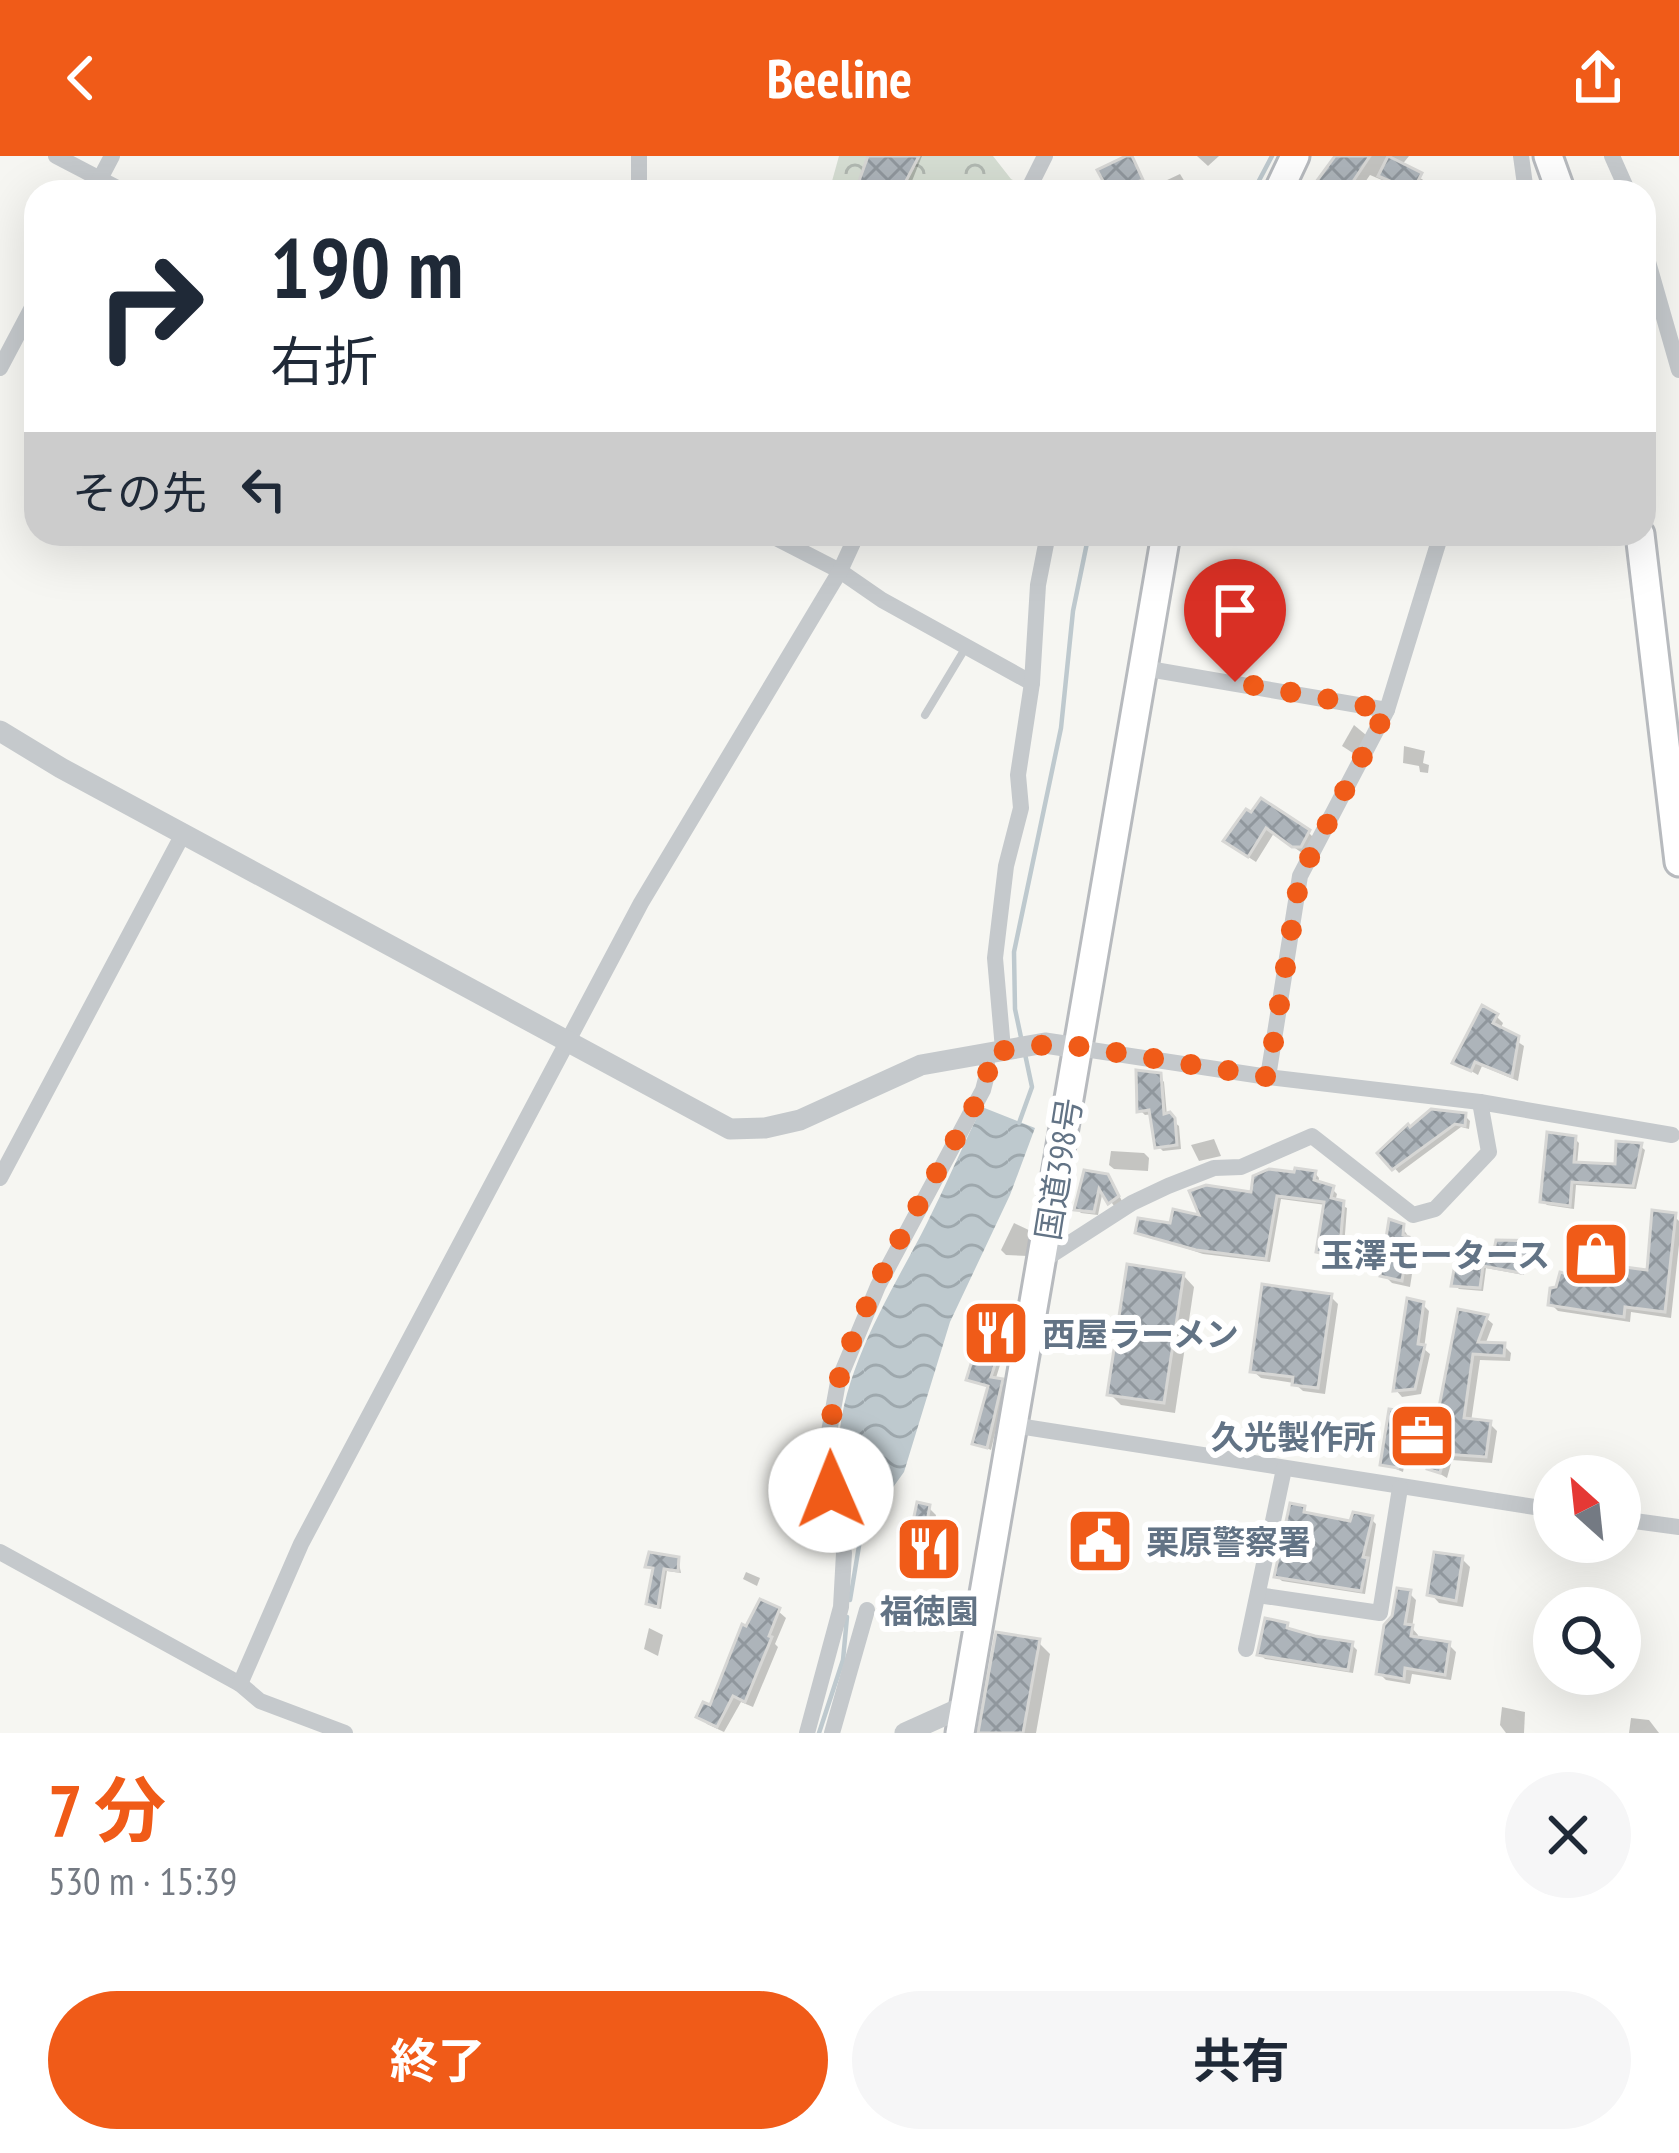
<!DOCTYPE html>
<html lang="ja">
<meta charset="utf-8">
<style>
:root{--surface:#fff;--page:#f6f6f7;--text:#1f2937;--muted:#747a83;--accent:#f05b18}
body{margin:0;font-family:"PT Sans Narrow","Noto Sans JP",sans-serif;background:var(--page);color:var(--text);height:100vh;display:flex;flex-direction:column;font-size:45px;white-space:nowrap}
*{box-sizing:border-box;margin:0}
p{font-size:39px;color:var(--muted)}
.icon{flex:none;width:66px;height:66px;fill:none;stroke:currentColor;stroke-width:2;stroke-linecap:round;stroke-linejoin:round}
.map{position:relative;height:1577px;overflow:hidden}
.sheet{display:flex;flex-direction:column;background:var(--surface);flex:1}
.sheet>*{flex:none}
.top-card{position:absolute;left:24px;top:24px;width:1632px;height:366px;border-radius:36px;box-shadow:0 12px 48px #0002;background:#fff;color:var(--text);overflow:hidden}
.needle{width:78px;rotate:333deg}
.fabs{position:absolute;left:1533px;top:1299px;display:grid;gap:24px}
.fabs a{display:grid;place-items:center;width:108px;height:108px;border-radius:50%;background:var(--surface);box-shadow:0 12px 48px #0002;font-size:60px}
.pin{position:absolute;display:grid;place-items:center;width:102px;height:102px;color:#fff;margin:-123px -51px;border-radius:50% 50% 50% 0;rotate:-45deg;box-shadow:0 0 12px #0007}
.pin .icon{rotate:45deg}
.me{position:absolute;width:132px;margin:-66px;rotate:359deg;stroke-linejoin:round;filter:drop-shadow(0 0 9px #0008)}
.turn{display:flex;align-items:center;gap:42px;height:252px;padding:0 48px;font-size:54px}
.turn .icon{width:156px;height:156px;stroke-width:2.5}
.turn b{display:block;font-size:84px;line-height:102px}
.then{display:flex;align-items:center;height:114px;padding:0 48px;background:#0003;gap:24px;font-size:45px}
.round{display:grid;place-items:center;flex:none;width:126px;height:126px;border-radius:63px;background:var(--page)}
.headline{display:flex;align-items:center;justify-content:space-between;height:204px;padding:0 48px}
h1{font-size:72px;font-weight:700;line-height:90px;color:var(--accent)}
.button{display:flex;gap:24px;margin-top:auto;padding:24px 48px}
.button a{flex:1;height:138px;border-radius:72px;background:var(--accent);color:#fff;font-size:48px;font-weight:700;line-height:138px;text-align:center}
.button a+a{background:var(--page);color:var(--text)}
header{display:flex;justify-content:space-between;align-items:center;height:156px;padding:0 48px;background:var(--accent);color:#fff;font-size:54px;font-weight:700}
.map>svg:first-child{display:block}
.forest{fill:url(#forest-crowns)}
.water{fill:url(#water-waves)}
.shadow{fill:#0003}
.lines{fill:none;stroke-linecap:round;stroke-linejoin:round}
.stream{stroke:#bec9ce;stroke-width:4.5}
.building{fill:url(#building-cross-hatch);stroke:#d7d7d5;stroke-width:3}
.trunk-casing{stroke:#b7babe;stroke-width:33}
.service{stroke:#c5c9cc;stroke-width:8}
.minor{stroke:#c5c9cc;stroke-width:16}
.tertiary{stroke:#c5c9cc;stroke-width:21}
.trunk{stroke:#fff;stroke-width:27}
.route{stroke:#f05b18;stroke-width:21;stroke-dasharray:0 37.8}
.labels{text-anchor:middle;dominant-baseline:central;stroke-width:12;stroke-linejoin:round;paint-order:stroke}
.street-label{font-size:33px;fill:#627385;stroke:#fff}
.poi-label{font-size:33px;font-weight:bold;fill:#627385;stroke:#fff;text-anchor:end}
</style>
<header><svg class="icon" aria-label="back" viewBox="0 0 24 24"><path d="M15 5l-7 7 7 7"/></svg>Beeline<svg class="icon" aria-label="share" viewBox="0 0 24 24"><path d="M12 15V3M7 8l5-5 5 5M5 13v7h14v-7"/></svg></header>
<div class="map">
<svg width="1679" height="1577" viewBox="0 0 1679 1577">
<defs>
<pattern id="forest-crowns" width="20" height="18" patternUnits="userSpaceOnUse" patternTransform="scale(3)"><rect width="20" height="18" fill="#d6ded3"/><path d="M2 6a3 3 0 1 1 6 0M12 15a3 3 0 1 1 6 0" fill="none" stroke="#b1b8b1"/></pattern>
<pattern id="water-waves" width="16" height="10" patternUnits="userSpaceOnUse" patternTransform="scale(3)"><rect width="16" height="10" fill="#bec9ce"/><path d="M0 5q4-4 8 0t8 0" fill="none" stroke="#9ea8ad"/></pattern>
<pattern id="building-cross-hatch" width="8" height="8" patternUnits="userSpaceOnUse" patternTransform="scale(3)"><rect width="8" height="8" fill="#adb4ba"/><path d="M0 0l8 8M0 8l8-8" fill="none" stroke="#90979d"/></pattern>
</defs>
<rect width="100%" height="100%" fill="#f6f6f2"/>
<!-- forest -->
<path class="forest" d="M839,0h154l18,23 24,13h-206z"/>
<!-- water -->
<path class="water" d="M982,951l53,21 -25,67 -60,127 -46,150 -43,60c-62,-102 20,-218 66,-309 19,-38 36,-78 55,-116z"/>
<!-- shadow -->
<g class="shadow">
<path d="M872,0h50l-12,30 5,6h-57z"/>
<path d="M1197,0h22l-11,10z"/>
<path d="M1339,0h70l-8,10 27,17 -4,9h-14l-40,-17 -12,17h-27z"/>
<path d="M1130,2l18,31 32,-15 11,18h-79l-11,-21z"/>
<path d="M1354,569l12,10 -10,20 -14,-9z"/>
<path d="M1404,590l21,5 -2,12 6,2 -1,8 -8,-1 -1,-6 -16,-3z"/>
<path d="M1246,657l62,19 7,7 -7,14h-6l-28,-20 -18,29 -23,-15z"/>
<path d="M1496,860l7,7 -3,7 24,16 -6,35 -36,-15 -4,9 -22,-13z"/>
<path d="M1159,920l5,6 3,34 12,10 2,23 -18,2 -5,-5 -5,-32 -8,1 -5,-5z"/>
<path d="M1465,960l5,5 -1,8 -8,-2 -62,46 -18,-20z"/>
<path d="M1574,982l5,5 -2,22 41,2 22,-21 5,4 -9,39 -60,-4 -2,24 -27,-4 -4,-4z"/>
<path d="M1214,983l7,17 -22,5 -8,-16z"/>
<path d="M1111,995l33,2 5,5 -1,13 -34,-2 -5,-4z"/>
<path d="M1086,1017l26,9 10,19 -8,5 -11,-16 -5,25 -17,-2 -4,-4z"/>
<path d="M1315,1017l4,5 -1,7 14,4 5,5 -2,8 12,6 -4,52 -24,-9 7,-46 -45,-6 -11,63 -67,-8 -65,-22 66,-13z"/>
<path d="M1674,1060l5,5v24l-8,73 -40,-6 -1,10 -72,-11 -7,-7 46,-19 53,-12z"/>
<path d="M1014,1067l19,9 -5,24 -22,-1 -5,-5z"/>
<path d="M1574,1067l13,3 -1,10 -14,-3z"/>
<path d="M1402,1071l14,21 -6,39 -18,-4 -8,-8z"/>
<path d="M1542,1088l5,5 -2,11 -19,-1 -2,16 -38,-7 -3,23 -24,-2 -4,-4 40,-27z"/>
<path d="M1183,1119l11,12 -19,126 -54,-8 -11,-11z"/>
<path d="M1330,1140l8,8 -13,90 -22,-3 -9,-8 -33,-5 -8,-7z"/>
<path d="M1423,1149l6,6 -5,38 6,5 -9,40 -19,3 -6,-7z"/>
<path d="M1486,1162l7,6 -8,21 19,1 7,7 -1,8 -30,-1 -9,62 19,2 7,7 -5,32 -40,-3 -5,18 -17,-10z"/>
<path d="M1010,1172l5,4 -2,15 -7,-1 -11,35 11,6 -15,63 -16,-7 15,-55 -20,-9z"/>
<path d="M1407,1259l5,5 -9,52 -19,-8z"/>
<path d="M929,1352l7,7 -3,16 13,2 7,8 -7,40 -32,-6 -8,-7z"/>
<path d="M1304,1353l5,5 44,11 18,-6 5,5 -11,70 -83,-13 -5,-5z"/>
<path d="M678,1403l3,14 -14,-2 -6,38 -9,-2 -3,-4 7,-33 -7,-4z"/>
<path d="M1462,1403l8,8 -7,40 -24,-4 -8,-9z"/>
<path d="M746,1416l14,6 -3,8 -14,-7z"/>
<path d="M1409,1437l7,7 -4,28 6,7 -1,5 32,5 7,7 -5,28 -39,-6 -2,10 -24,-4 -7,-7z"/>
<path d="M778,1455l8,7 -11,26 3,3 -25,60 -12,-5 -17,30 -17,-8 -7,-8 12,-7z"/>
<path d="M1287,1470l6,6 59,13 5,5 -4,23 -88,-14 -5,-5z"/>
<path d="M649,1472l14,7 -5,21 -14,-7z"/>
<path d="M1038,1486l12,12 -14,79h-55z"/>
<path d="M1502,1551l23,5 -1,21h-18l-6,-8z"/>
<path d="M1631,1562l18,2 10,13h-30z"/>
</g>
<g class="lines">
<!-- stream -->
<g class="stream">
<path d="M1253,36l19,-36"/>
<path d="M1022,886l-7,-33 -1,-57 47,-224 12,-117 15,-73"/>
<path d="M1019,967l13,-36 -7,-33"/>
<path d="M850,1444l12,-72"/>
<path d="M819,1577l24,-73 4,-43"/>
</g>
</g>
<!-- building -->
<g class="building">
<path d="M868,0h51l-13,25 19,11h-70z"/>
<path d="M1126,0h6l11,24 -34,12 -12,-22z"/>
<path d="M1335,0h35l-24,36h-17l-13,-10z"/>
<path d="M1388,0l34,17 -9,18 -35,-15z"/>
<path d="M1261,642l49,32 -9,17h-9l-26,-19 -18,29 -25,-16 23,-32 5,3z"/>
<path d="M1482,849l16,9 -5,9 26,13 -7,41 -37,-15 -4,9 -19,-8z"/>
<path d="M1136,914l25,3 3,41 6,-2 5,6 2,27 -22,3 -6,-38 -12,2z"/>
<path d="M1431,953l35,4 -1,13 -10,-2 -63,46 -15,-17 31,-29 2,3z"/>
<path d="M1547,976l29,4 -2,26 41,2 1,-23 26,2 -9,43 -61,-4 -2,24 -30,-4z"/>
<path d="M1295,1012l21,3 -2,9 20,6 -3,12 13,3 -5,56 -23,-5 8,-50 -47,-6 -11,63 -70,-9 -61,-17 3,-15 32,5 3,-14 26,6 -10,-24 17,-6 45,7 2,-16 16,-7 25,3z"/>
<path d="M1084,1014l24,4 11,22 -11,8 -9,-15 -5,23 -20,-2z"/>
<path d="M1652,1054l24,3 -11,99 -40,-5 -1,10 -76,-12 2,-17 6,-1 4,-15 34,9 1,-18 52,7z"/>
<path d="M1389,1063l15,5 -1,11 6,2 -7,44 -22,-5z"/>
<path d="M1496,1084l48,1 -2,16 -20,-1 -1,17 -38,-7 -3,22 -29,-2 6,-33 36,2z"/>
<path d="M1127,1108l57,9 -20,130 -57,-8z"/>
<path d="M1262,1128l70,10 -14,94 -26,-3 1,-8 -43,-5z"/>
<path d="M1407,1142l17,4 -6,42 7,1 -10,44 -22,2z"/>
<path d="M1458,1153l30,6 -10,27 27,1 -1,13 -31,-2 -9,64 27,3 -5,36 -41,-3 -5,19 -13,-4z"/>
<path d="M985,1163l27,6 -3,19 -7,-1 -11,34 12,2 -16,69 -15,-4 16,-58 -22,-6z"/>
<path d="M1389,1253l20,3 -11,56 -18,-3z"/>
<path d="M917,1346l13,3 -4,22 21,3 -7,45 -37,-6z"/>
<path d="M1290,1347l15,3 -1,6 46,9 3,-9 20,4 -10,41 5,1 -7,33 -87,-14z"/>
<path d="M649,1396l30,5 -1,14 -14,-2 -6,38 -12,-3 7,-36 -8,-1z"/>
<path d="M1434,1396l29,4 -7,45 -29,-6z"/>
<path d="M1397,1432l14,2 -6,34 8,1 -2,11 39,6 -5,33 -40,-7 -1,11 -28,-5 8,-49 8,-9z"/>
<path d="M760,1443l20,9 -11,28 3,1 -27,65 -12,-6 -16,31 -21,-10 7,-15 7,3 32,-81 4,2z"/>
<path d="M1265,1462l23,5 -1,5 28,8 38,6 -5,28 -91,-15z"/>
<path d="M996,1476l44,7 -17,94h-45z"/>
</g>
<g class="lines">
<!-- trunk casing -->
<g class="trunk-casing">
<g id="trunk">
<path d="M1548,0l13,36"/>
<path d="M1278,36l17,-36"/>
<path d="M1640,378l39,328"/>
<path d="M960,1577l206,-1199"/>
</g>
</g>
<!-- service -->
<path class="service" d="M925,559l41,-68"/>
<!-- minor -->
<g class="minor">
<path d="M56,0l69,36"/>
<path d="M639,0v36"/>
<path d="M1521,0l5,36"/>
<path d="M1612,0l16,36"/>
<path d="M93,36l19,-36"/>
<path d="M1027,36l18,-36"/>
<path d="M1644,92l35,122"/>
<path d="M0,212l36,-68"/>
<path d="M768,378l72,37 42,29 150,83"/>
<path d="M1143,512l244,42"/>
<path d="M1078,892l190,29 212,25 192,33"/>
<path d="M1003,893l-8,-91 11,-92 15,-58 -3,-33 14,-92 6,-98 10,-51"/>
<path d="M1268,921l32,-201 87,-166 54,-176"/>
<path d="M0,1022l183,-344"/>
<path d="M1042,1105l90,-58 36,-17 46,-18 27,-1 71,-31 101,79 22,-6 54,-57 -9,-50"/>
<path d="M1012,1269l542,85"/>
<path d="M1620,1363l59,8"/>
<path d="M0,1396l240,132 20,17 85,32"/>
<path d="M1258,1439l122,18 20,-125"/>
<path d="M1246,1493l38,-180"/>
<path d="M240,1528l61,-140 340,-641 199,-332 17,-37"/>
<path d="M807,1577l34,-126 3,-54 -13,-64 -2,-57 9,-50 40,-96 105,-196 5,-19 -3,-18"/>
<path d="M832,1577l35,-123"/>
</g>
<!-- tertiary -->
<g class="tertiary">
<path d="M0,575l61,37 669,361 35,-1 35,-8 121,-55 124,-22 33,5"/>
<path d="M905,1577l60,-27"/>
</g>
<!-- trunk -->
<use href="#trunk" class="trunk"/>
</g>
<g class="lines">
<!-- route -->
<path class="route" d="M831,1334c-1,-38 -3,-74 8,-111 27,-93 97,-202 144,-289l5,-19 -2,-18 72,-10 210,34 32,-201 87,-166 -152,-28"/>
</g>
<!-- icons -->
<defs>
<g id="shop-square" transform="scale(3.45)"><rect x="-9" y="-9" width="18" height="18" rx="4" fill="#f05b18" stroke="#fff"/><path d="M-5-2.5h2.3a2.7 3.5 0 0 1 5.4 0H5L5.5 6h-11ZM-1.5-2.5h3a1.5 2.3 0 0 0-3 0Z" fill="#fff"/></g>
<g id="restaurant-square" transform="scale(3.45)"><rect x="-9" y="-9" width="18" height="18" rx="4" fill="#f05b18" stroke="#fff"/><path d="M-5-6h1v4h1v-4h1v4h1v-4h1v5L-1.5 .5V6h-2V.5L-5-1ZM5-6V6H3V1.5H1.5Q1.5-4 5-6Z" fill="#fff"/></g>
<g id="office-square" transform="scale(3.45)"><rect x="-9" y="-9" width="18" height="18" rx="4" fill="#f05b18" stroke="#fff"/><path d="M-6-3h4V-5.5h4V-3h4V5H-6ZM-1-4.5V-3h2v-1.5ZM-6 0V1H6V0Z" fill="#fff"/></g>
<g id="civic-square" transform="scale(3.45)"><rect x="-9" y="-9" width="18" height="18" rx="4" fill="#f05b18" stroke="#fff"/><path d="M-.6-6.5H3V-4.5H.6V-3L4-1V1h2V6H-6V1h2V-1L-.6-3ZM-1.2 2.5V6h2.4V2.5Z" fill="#fff"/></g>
</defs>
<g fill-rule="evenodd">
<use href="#shop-square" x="1596" y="1098"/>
<use href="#restaurant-square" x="996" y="1177"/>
<use href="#office-square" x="1422" y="1280"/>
<use href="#civic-square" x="1100" y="1385"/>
<use href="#restaurant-square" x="929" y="1393"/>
</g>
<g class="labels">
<!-- street labels -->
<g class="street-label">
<text transform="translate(1058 1013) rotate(-81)">国道398号</text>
</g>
<!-- poi labels -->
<g class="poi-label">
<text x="1550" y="1098">玉澤モータース</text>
<text x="1042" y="1177" text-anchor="start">西屋ラーメン</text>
<text x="1376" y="1280">久光製作所</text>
<text x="1146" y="1385" text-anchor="start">栗原警察署</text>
<text x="929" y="1454" text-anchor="middle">福徳園</text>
</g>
</g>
</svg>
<div class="fabs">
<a><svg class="needle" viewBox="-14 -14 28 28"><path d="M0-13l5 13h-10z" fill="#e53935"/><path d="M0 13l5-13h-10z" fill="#747a83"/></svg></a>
<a><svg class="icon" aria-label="search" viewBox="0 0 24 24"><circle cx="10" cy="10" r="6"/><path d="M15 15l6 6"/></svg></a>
</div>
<div class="pin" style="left:1235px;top:526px;background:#d93025"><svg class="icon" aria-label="arrive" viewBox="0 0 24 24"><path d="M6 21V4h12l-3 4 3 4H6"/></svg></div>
<svg class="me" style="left:831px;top:1334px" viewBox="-20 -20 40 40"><circle r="19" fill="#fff"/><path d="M0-13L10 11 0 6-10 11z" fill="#f05b18"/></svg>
<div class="top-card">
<div class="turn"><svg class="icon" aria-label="right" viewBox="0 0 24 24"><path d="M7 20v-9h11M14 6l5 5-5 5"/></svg><div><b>190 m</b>右折</div></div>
<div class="then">その先<svg class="icon" aria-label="left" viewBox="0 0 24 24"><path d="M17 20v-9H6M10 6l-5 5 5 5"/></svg></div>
</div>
</div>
<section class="sheet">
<div class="headline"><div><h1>7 分</h1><p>530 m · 15:39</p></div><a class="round"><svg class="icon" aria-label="close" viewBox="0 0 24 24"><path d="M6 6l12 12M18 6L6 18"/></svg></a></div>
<div class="button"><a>終了</a><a>共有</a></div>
</section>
